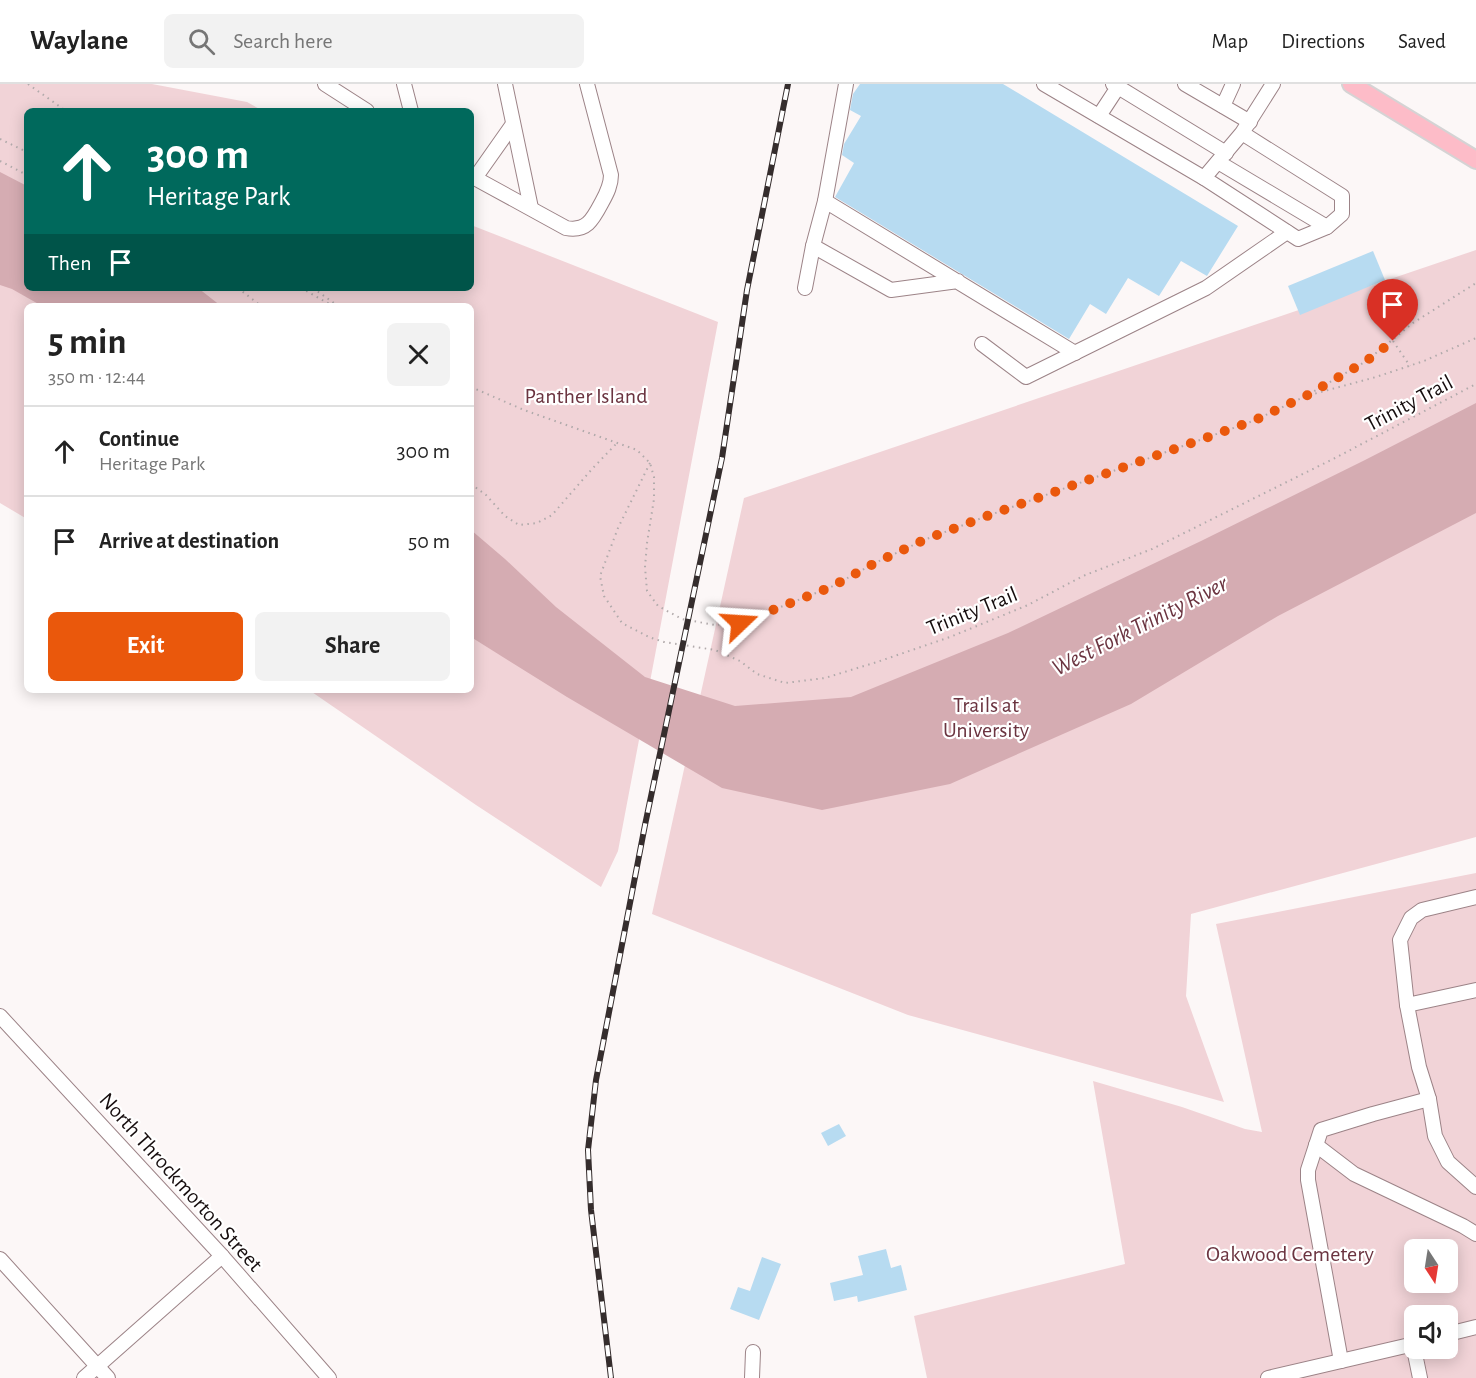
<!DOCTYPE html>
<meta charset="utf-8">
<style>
:root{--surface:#fff;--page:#f2f2f2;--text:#222;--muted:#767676;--line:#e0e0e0;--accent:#ea580c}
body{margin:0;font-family:"Alegreya Sans",sans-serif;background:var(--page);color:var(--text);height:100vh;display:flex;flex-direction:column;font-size:22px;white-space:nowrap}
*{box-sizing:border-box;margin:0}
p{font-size:20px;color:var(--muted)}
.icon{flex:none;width:33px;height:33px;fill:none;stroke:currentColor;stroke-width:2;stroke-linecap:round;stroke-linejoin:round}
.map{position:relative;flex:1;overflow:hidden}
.panel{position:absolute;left:24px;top:219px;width:450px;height:390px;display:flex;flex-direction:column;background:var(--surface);border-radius:9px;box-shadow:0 3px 15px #0003}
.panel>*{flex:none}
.top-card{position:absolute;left:24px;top:24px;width:450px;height:183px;border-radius:9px;box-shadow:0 3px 15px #0003;background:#00695c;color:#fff;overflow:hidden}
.needle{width:39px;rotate:168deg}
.controls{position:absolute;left:1404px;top:1155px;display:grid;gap:12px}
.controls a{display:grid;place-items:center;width:54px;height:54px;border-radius:9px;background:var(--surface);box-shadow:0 3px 15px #0003;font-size:30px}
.pin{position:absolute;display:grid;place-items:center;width:51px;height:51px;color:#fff;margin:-62px -26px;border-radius:50% 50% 50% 0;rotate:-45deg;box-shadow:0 0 6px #0007}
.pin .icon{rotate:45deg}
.me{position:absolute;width:66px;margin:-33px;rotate:70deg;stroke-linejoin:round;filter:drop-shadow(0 0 4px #0008)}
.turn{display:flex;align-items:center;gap:21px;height:126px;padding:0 24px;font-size:27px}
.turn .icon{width:78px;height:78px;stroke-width:2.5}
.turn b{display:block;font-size:42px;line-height:51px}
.then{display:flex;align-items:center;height:57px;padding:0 24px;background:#0003;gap:12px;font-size:22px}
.round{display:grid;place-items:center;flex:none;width:63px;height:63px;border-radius:9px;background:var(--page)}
.summary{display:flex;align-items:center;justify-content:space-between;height:102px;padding:0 24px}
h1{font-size:36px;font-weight:700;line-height:45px}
.cta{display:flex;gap:12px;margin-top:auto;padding:12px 24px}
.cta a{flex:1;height:69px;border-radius:9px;background:var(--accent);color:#fff;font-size:24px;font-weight:700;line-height:69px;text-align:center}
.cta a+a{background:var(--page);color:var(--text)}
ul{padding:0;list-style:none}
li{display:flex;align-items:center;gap:18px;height:90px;padding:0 24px;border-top:2px solid var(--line)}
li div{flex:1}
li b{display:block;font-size:22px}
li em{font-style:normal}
header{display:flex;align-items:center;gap:36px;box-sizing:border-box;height:84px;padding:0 30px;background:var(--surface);border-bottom:2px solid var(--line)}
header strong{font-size:28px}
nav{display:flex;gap:33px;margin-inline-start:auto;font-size:21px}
.search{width:420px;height:54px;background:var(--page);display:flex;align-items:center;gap:15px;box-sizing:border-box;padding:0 21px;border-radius:9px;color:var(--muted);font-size:22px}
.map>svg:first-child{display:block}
.green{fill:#f1d3d7;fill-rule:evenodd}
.water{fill:#d5acb2}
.building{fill:#b7dbf1}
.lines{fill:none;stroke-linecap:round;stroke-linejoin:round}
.minor-casing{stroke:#9c8387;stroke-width:16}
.major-casing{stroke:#d5d3d4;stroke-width:20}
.path{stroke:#b1aaab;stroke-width:2;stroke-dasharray:1.5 4.5;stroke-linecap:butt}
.minor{stroke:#fff;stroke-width:14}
.major{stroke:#fdbcc8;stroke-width:16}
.rail-casing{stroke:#352d2d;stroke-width:6}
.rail{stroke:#fff;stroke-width:4;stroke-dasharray:11;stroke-linecap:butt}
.route{stroke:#ea580c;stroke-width:10;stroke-dasharray:0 18}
.labels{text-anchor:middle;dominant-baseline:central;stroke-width:4.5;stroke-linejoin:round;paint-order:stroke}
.park-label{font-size:22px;fill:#6b3440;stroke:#fff}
.street-label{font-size:22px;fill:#160d0e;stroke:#fff}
.water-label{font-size:24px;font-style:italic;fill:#6b3440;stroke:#fff}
</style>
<header>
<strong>Waylane</strong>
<div class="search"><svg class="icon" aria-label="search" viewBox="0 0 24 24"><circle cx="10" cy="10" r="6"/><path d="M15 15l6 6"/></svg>Search here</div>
<nav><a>Map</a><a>Directions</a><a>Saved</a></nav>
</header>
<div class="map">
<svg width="1476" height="1294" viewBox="0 0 1476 1294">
<rect width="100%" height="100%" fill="#fcf7f7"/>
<!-- green -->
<g class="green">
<path d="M0,0h152l95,18 16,9h-236v177h444v-63l247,97 -100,529 -17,36 -125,-82 -167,-115h162v-384h-444v213l-27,-16z"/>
<path d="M1476,166v587l-285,77 -5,82 38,106 -316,-87 -256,-101 92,-416z"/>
<path d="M1476,789v505h-549l-13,-62 211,-52 -32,-183 89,26 63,22 17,3 -46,-208zM1414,1166h34v32h-34zM1414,1232h34v32h-34z"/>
</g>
<!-- water -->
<g class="water">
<path d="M0,88l27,14v102h171l23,18h-179l-30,-17 -12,-4z"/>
<path d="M1476,319v110l-198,103 -147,88 -181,80 -128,26 -100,-22 -155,-91 -96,-60v-107l34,29 51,48 89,70 90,29 116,-9 157,-64 193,-92 164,-81z"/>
</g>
<!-- building -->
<g class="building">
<path d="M860,0h143l235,142 -31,50 -26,-15 -22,35 -31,-18 -22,36 -16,-10 -21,35 -234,-142 19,-34 -12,-8 2,-11 17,-28 -11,-6 3,-16z"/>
<path d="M1373,167l12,29 -85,35 -12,-29z"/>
<path d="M839,1040l7,12 -18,10 -7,-13z"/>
<path d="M886,1165l5,19 10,-3 6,25 -49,12 -1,-6 -23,5 -4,-18 33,-8 -5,-19z"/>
<path d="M762,1173l19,7 -22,56 -29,-11 8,-22 12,4z"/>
</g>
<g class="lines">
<!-- minor casing -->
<g class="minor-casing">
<g id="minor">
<path d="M325,0l42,27"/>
<path d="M404,0l7,27"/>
<path d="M505,0l26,124"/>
<path d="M1044,0l160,94"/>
<path d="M1119,0l-1,3 108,66"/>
<path d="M1185,0l65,38"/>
<path d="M1223,22l10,-22"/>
<path d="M1099,32l19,-29 -5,-3"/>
<path d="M1242,49l100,63v18l-15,13 -29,12 -94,-61 38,-45 31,-49"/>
<path d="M1218,78l109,65"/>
<path d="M471,92l95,52c21,4 27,-9 36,-26 5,-9 9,-17 9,-27l-24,-91"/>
<path d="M475,94l38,-54"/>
<path d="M825,117l21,-117"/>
<path d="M958,197l-67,9 -78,-44 12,-45 250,152"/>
<path d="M805,204l8,-42"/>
<path d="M982,260l44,33 180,-89 81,-56"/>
<path d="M1476,813l-54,13 -11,8 -11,22 7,65 12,62 10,32 6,37 13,26 28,25"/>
<path d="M1407,921l69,-15"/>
<path d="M0,932l222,240 107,122"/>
<path d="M1316,1061l38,29 109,52 13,8"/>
<path d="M0,1175l108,119"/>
<path d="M1448,1250l28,-7"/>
<path d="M1413,1260l7,34"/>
<path d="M1341,1277l-33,-181v-10l13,-40 52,-16 56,-15"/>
<path d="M84,1294l138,-122"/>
<path d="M752,1294l1,-26"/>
<path d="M1268,1294l146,-34"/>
</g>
</g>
<!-- major casing -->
<g class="major-casing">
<path id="major" d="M1351,0l125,76"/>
</g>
<!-- path -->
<g class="path">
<path d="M28,0l38,27"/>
<path d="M0,55l27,13"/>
<path d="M0,77l27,14"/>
<path d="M238,204l23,18"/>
<path d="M301,204l32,18"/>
<path d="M313,204l25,18"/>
<path d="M1393,257l17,25"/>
<path d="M471,303l53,23 113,40 13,13 4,14v22l-7,44 -2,24 2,24 11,15 24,13 33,6 25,-2 91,-36 44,-24 49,-23 63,-24 266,-95 53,-25 70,-19 48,-16 52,-23"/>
<path d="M1309,310l56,-32 48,-39 63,-40"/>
<path d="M650,379l-32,65 -18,48 4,20 18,27 27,14 15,5 51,8 25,11 17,13 28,9 40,-5 52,-16 73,-25 78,-32 55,-29 69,-27 183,-91 141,-74"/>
<path d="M471,400l15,11 19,21 14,9 18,-2 15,-8 40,-46 24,-25"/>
</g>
<!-- minor -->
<use href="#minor" class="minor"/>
<!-- major -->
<use href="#major" class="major"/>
<!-- rail casing -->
<g class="rail-casing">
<path id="rail" d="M611,1294l-20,-168 -3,-60 8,-70 49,-255 77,-367 25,-168 41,-206"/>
</g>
<!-- rail -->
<use href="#rail" class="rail"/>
</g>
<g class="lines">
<!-- route -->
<path class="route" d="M740,539l91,-36 44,-24 49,-23 63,-24 266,-95 53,-25 59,-34 28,-21"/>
</g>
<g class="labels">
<!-- park labels -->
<g class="park-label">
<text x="586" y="312">Panther Island</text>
<text x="986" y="621">Trails at<tspan x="986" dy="25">University</tspan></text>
<text x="1290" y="1170">Oakwood Cemetery</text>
</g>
<!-- street labels -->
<g class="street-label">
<text transform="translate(1409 319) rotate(-28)">Trinity Trail</text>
<text transform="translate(972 527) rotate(-22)">Trinity Trail</text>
<text transform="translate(181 1098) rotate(48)">North Throckmorton Street</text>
</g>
<!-- water labels -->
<g class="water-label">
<text transform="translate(1140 542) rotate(-27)">West Fork Trinity River</text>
</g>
</g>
</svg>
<div class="controls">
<a><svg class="needle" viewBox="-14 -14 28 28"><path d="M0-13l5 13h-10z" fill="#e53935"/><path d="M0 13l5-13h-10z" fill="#767676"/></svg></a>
<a><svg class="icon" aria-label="sound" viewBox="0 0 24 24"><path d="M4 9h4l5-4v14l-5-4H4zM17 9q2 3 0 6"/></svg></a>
</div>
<div class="pin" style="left:1393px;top:257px;background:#d93025"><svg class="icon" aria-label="arrive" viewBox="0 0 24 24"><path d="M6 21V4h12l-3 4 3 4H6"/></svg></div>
<svg class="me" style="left:740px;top:539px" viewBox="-20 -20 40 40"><path d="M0-17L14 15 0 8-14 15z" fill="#ea580c" stroke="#fff" stroke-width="4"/></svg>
<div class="top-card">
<div class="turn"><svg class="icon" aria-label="ahead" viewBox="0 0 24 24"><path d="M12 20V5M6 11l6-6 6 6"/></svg><div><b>300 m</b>Heritage Park</div></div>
<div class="then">Then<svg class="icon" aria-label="arrive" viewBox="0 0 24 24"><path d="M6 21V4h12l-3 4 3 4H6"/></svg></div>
</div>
<section class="panel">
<div class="summary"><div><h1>5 min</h1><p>350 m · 12:44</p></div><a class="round"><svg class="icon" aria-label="close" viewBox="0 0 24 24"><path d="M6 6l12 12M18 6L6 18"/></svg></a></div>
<ul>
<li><svg class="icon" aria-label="ahead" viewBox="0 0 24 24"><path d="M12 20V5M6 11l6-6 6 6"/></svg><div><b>Continue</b><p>Heritage Park</p></div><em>300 m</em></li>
<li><svg class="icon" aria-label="arrive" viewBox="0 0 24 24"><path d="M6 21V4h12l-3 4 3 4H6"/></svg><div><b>Arrive at destination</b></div><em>50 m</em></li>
</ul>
<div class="cta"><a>Exit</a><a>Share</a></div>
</section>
</div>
